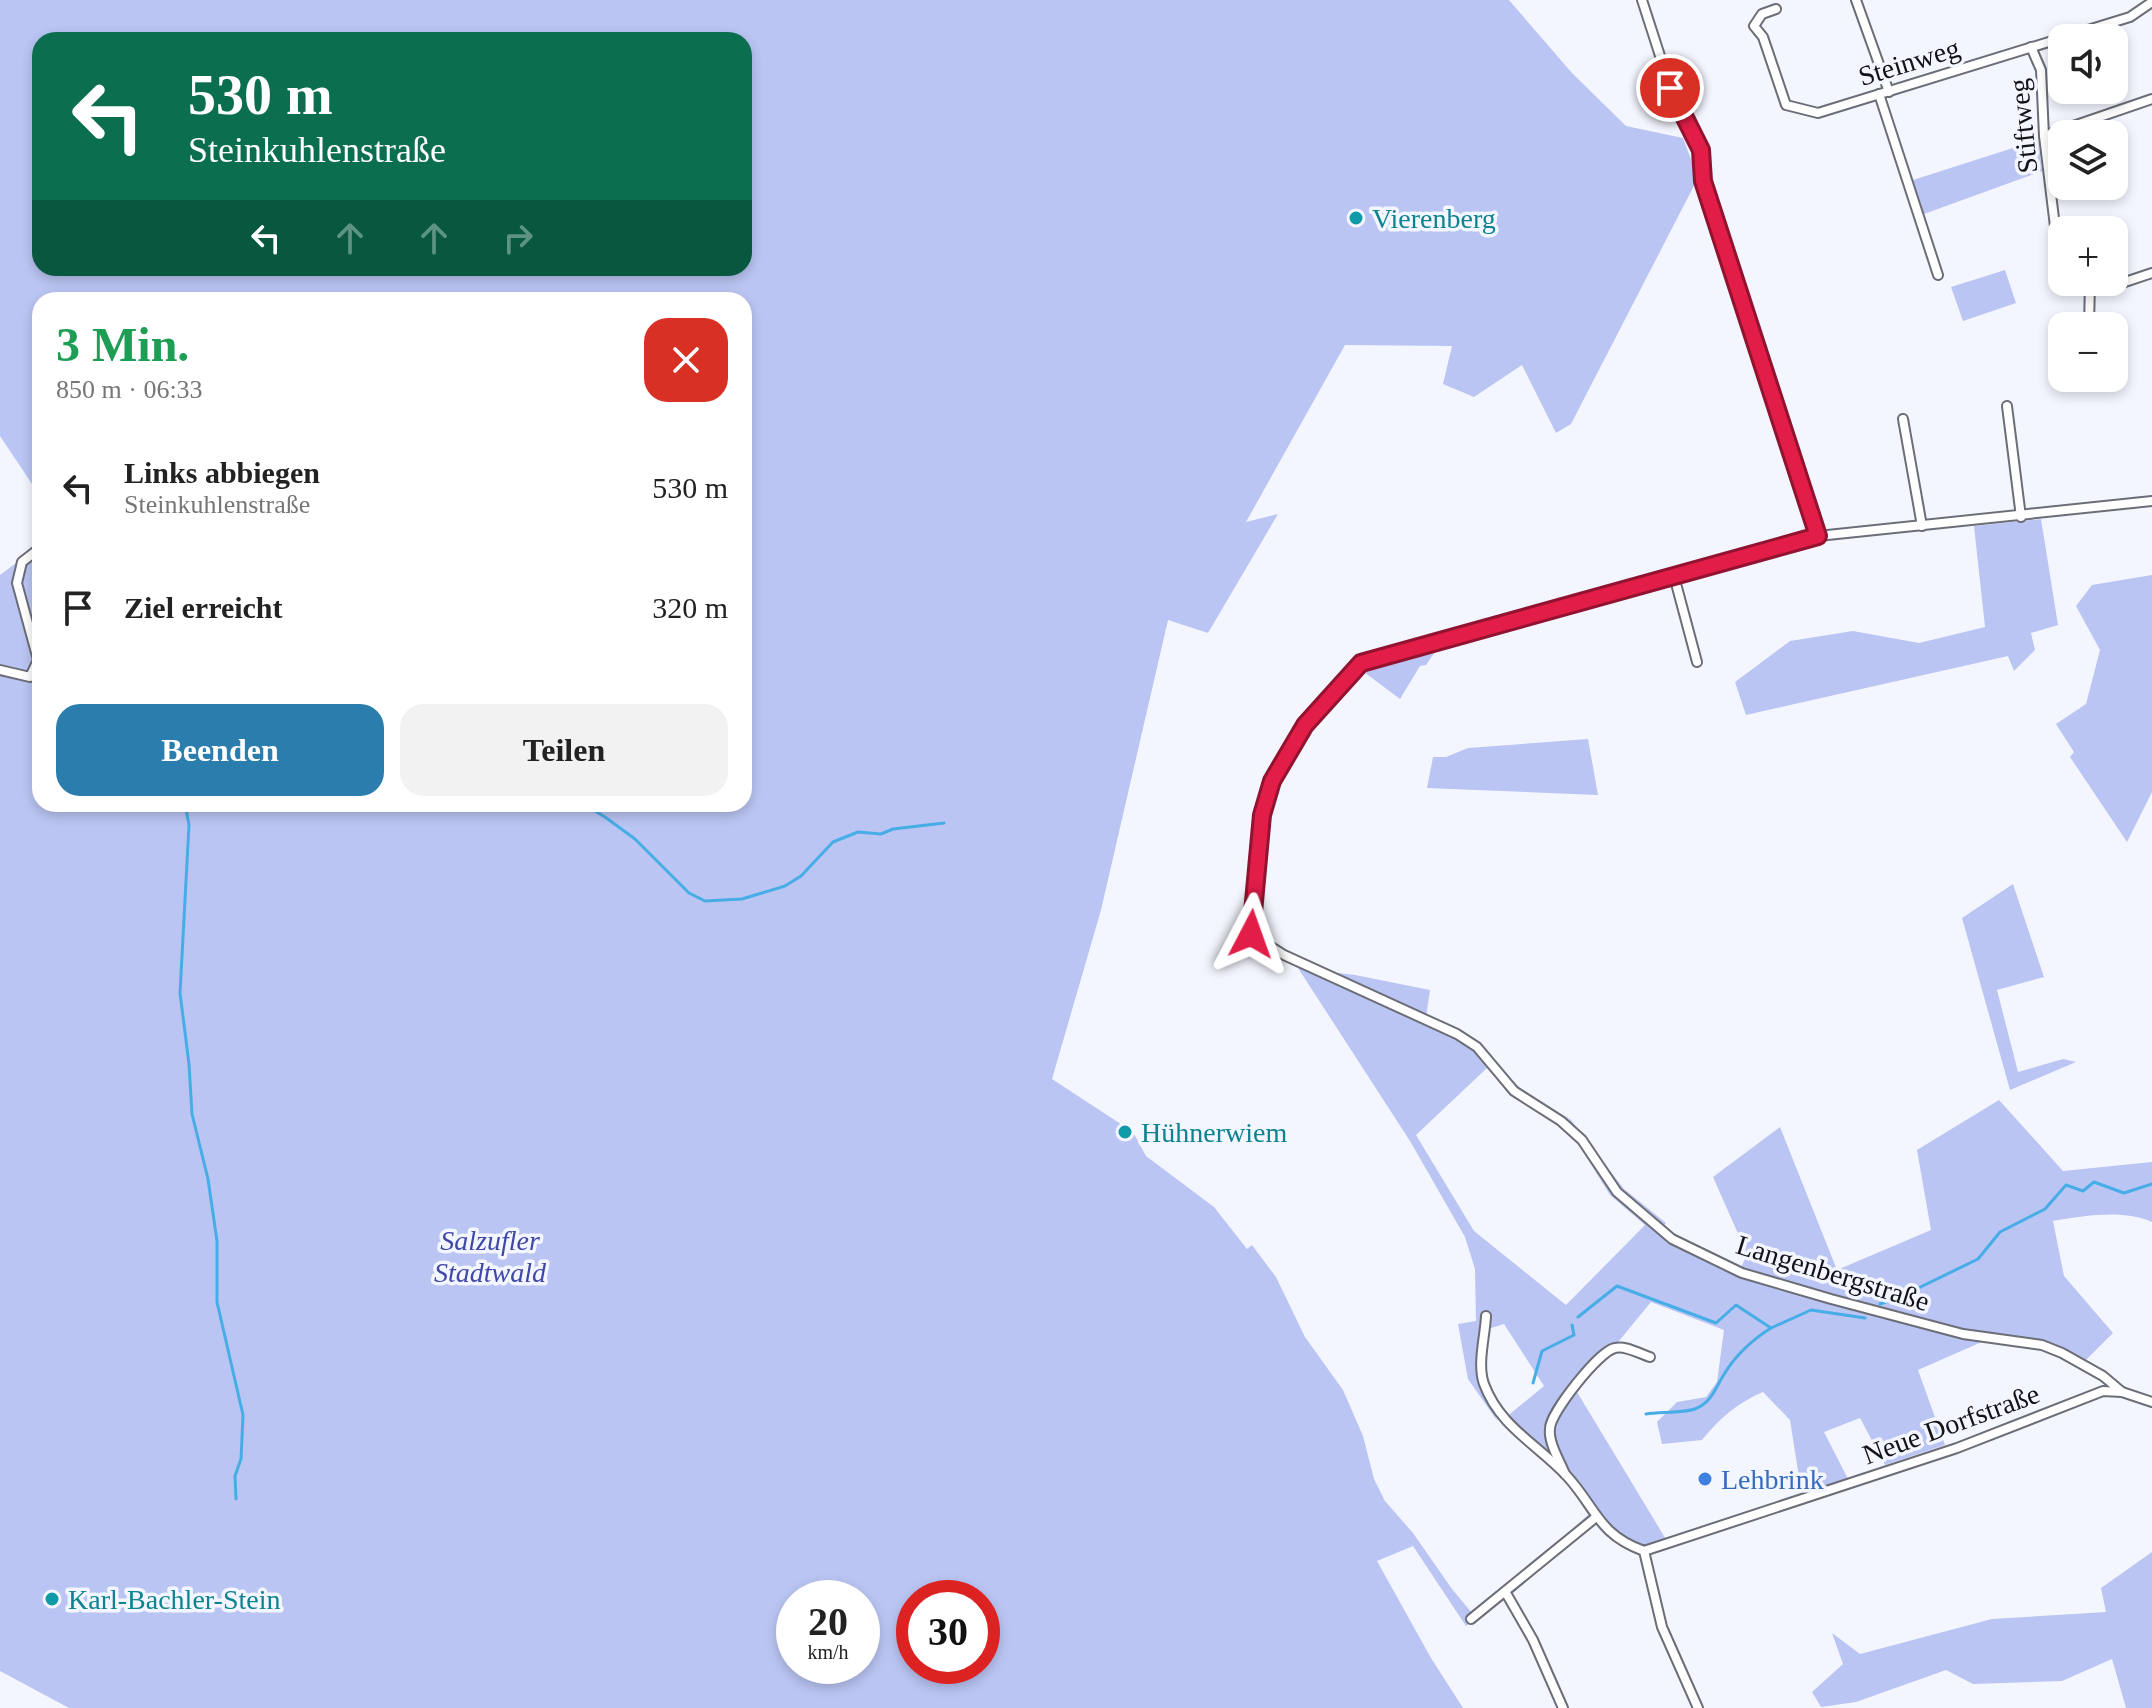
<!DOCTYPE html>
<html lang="de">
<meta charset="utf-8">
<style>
:root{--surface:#fff;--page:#f2f2f2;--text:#222;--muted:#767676;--accent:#2a7dad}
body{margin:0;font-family:Georgia,serif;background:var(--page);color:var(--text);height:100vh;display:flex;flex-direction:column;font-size:30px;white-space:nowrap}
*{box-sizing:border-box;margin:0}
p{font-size:26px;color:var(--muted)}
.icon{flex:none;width:44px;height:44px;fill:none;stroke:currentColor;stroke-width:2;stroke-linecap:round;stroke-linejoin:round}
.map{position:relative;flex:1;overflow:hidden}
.sheet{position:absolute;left:32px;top:292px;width:720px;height:520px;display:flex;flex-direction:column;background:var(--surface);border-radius:24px;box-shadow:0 4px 12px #0003}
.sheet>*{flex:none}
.banner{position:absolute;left:32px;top:32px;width:720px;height:244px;border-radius:24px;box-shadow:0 4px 12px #0003;background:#0b6e4f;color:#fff;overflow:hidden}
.tools{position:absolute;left:2048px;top:24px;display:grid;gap:16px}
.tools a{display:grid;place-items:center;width:80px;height:80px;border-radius:16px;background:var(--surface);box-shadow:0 4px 12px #0003;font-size:40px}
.speed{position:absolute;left:776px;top:1580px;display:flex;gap:16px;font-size:40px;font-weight:700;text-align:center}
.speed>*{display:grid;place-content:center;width:104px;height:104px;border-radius:50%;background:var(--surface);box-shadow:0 4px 12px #0003;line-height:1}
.speed small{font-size:20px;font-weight:400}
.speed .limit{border:12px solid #d22;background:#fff;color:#111}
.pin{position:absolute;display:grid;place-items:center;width:68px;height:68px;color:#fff;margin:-34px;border:4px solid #fff;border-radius:50%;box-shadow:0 2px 8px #0007}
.me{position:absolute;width:88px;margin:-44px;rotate:4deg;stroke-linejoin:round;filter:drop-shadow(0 0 6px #0008)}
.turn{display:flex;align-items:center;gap:28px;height:168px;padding:0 24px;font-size:36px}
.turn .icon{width:104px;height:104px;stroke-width:2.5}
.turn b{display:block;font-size:56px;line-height:68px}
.lanes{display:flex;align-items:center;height:76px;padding:0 24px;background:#0003;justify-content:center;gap:40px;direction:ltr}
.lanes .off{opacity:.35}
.round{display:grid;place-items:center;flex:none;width:84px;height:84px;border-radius:24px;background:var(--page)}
.head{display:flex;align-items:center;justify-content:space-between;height:136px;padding:0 24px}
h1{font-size:48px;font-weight:700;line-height:60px;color:#1e9e55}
.cta{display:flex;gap:16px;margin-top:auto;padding:16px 24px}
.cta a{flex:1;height:92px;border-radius:24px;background:var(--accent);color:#fff;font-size:32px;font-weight:700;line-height:92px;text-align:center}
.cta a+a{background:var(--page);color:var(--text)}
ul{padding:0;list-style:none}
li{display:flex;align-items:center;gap:24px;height:120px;padding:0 24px}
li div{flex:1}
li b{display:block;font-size:30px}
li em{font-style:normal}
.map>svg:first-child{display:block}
.green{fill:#bac5f3;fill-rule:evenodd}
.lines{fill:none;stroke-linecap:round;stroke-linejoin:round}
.stream{stroke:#47ade6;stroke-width:3}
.street-casing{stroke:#6b6d77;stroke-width:12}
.street{stroke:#fff;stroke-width:8}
.route-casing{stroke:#92132f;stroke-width:20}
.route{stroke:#e11d48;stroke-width:14}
.culture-dot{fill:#0f9aa8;stroke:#f4f6ff;stroke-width:3}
.shop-dot{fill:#3f7fe0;stroke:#f4f6ff;stroke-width:3}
.labels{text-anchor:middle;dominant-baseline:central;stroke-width:7;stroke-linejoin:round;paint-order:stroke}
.street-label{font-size:28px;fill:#121317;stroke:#f4f6ff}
.culture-label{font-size:28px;fill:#0d838f;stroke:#f4f6ff;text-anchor:start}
.park-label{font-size:28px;font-style:italic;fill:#3f47a9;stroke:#f4f6ff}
.shop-label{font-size:28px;fill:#366cbe;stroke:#f4f6ff;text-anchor:start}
</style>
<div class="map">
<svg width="2152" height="1708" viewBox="0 0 2152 1708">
<rect width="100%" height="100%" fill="#f4f6ff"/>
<!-- green -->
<g class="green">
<path d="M0,0h1509l63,73 54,53 57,12 15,40 -127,246 -15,9 -34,-68 -48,32 -31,-13 9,-38 -107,-1 -99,177 32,-8 -70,119 -40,-13 -67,290 -49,169 81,53 13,24 68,51 33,42 5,-4 24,32 29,60 38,53 20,46 11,43 11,22 28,32 39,56 20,24 31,-22 85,-76 7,8 -82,70 -47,33 -53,-80 -36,15 54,97 32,50h-1394l-69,-37v-1096l40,-30v259h704v-504h-704v196l-40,-60zM40,40h704v228h-704zM794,1598h68v68h-68zM914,1598h68v68h-68z"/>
<path d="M2038,140l4,31 -118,43 -11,-34z"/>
<path d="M2005,270l11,33 -53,18 -12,-34z"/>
<path d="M2041,519l17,106 -27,8 4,17 -21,21 -6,-15 -262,59 -11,-33 55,-41 63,-10 66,12 66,-16 -11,-101z"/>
<path d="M2152,575v217l-25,50 -57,-85 4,-5 -18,-28 30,-20 14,-54 -24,-44 16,-21z"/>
<path d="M1441,643l-15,22 -6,1 -20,33 -40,-30 13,-7z"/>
<path d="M1588,739l10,56 -171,-7 6,-31h13l22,-9z"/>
<path d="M2013,884l31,93 -47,13 21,82 45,-13 13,3 -66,28 -48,-172z"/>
<path d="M1298,968l57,7 75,15 -4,27 58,34 37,38 50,31 53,69 42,34 -6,6 80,41 7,-16 -34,-77 67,-50 57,143 94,-40 -14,-80 82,-50 64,71 89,-9v60c-28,-13 -70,-6 -99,-1l11,55 49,57 -28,28 -39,-19 -88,-11 26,10 -66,29 27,75 -60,20 -25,-47 -36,14 24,47 -46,17 -12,-76 -27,-28c-26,11 -44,27 -61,48l-40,4 -5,-22 20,-20 29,-5 11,-15 7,-52 -73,-28 -74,90 90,149 -22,8c-31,-13 -47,-38 -69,-61 -23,-23 -47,-46 -71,-70l39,-32 -40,-62 -16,5 -6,-3 -3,55 19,41 -30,-43 -10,-55 18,-3 -1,-52 -10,-32 -55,-96zM1488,1067l21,28 46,27 22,20 33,53 35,30 -79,80 -92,-74 -58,-96z"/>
<path d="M2152,1552v156h-26l-14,-49 -50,22 -89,3 -27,-14 -90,32 -35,5 -9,-15 31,-28 -11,-31 28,21 132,-35 114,-7 -5,-24z"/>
</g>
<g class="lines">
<!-- stream -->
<g class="stream">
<path d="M185,804l4,21 -9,168 9,71 3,50 16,65 9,62v61l26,113 -2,44 -6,17 1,23"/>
<path d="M544,804l14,6 21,-5 11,3 15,9 30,22 54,54 16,8 37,-2 43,-13 16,-10 32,-34 25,-10 23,2 12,-5 51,-6"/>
<path d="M1880,1304l20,-7 78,-38 22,-27 45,-23 21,-24 17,6 11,-9 30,11 28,-9"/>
<path d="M1578,1317l39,-31 99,37 20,-18 35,23 40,-18 54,8"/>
<path d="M1533,1383l9,-32 32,-16 -2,-10"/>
<path d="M1646,1414c13,-2 38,-1 49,-5 16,-6 20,-20 28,-33 11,-19 29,-36 48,-48"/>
</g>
<!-- street casing -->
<g class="street-casing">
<g id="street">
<path d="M1642,0l30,93 29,57 2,31 115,355"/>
<path d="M1856,0l33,92"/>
<path d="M1776,9l-14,5 -8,12 9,11 23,68 32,8 312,-96 22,-15"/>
<path d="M2031,47l10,23 3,66 13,107 5,6"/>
<path d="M1879,94l59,181"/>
<path d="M2044,136l108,-37"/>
<path d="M2091,283l16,5 45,-15"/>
<path d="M2089,326l1,-44"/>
<path d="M2007,406l14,111"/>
<path d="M1903,419l19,107"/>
<path d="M1674,576l23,86"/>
<path d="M0,670l30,7 8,-17 -21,-77 5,-21 18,-14"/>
<path d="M1486,1316c-1,21 -9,48 -2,68 16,43 53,60 82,91 30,32 31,59 78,76l313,-103 146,-57 19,1 30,10"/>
<path d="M2122,1392l-19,-16 -41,-23 -20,-8 -79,-11 -132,-35 -89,-26 -70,-34 -55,-47 -35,-52 -21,-19 -47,-30 -37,-44 -20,-13 -173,-79 -33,-21v-13l11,-106 10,-34 33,-56 56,-62 457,-127 334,-35"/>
<path d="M1565,1474c-5,-13 -17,-31 -15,-46 1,-16 49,-77 65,-80 10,-3 25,6 35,9"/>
<path d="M1644,1551l18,76 36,81"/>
<path d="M1506,1593l27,47 30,68"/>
<path d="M1471,1619l124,-101"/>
</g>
</g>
<!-- street -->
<use href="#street" class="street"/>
</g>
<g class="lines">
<!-- route casing -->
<g class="route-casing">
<path id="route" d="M1251,934l11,-119 10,-34 33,-56 56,-62 457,-127 -115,-355 -2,-31 -31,-62"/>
</g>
<!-- route -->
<use href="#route" class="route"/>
</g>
<!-- markers -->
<g class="culture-dot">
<circle cx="1356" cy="218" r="8"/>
<circle cx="1125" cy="1132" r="8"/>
<circle cx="52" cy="1599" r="8"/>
</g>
<circle class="shop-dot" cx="1705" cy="1479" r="8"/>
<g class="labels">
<!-- street labels -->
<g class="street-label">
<text transform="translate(1909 62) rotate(-17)">Steinweg</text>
<text transform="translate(2023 126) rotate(-96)">Stiftweg</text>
<text transform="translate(1833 1273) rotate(17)">Langenbergstraße</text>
<text transform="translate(1951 1424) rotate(-20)">Neue Dorfstraße</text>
</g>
<!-- culture labels -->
<g class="culture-label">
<text x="1372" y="218">Vierenberg</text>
<text x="1141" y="1132">Hühnerwiem</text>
<text x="68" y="1599">Karl-Bachler-Stein</text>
</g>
<!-- park labels -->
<g class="park-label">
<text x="490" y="1240">Salzufler<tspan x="490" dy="32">Stadtwald</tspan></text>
</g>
<!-- shop labels -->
<g class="shop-label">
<text x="1721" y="1479">Lehbrink</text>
</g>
</g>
</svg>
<div class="tools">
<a><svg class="icon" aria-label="sound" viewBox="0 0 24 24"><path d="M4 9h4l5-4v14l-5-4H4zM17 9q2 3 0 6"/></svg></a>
<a><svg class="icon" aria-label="layers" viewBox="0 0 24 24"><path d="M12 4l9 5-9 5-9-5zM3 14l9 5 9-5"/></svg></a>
<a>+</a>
<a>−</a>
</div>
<div class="speed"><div>20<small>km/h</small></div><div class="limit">30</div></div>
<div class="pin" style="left:1670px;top:88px;background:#d93025"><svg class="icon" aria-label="arrive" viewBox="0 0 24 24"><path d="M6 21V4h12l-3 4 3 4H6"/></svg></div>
<svg class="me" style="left:1251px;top:934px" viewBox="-20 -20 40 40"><path d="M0-17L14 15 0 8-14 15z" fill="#e11d48" stroke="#fff" stroke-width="4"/></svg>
<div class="banner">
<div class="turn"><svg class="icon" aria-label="left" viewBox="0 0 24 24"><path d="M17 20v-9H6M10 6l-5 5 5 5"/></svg><div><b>530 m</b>Steinkuhlenstraße</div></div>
<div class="lanes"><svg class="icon" aria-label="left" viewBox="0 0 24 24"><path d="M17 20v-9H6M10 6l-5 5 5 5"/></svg><svg class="icon off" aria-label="ahead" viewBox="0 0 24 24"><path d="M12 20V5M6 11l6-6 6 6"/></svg><svg class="icon off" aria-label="ahead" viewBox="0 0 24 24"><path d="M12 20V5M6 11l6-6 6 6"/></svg><svg class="icon off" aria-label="right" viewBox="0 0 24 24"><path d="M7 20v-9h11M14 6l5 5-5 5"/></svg></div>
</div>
<section class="sheet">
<div class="head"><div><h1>3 Min.</h1><p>850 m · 06:33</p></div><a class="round" style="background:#d93025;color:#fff"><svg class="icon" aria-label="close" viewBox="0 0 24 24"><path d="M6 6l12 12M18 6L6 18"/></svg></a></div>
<ul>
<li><svg class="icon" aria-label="left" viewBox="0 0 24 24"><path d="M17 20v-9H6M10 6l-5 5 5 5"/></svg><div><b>Links abbiegen</b><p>Steinkuhlenstraße</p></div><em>530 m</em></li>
<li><svg class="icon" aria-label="arrive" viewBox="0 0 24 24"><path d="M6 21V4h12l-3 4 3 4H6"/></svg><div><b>Ziel erreicht</b></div><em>320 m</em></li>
</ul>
<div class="cta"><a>Beenden</a><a>Teilen</a></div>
</section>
</div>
